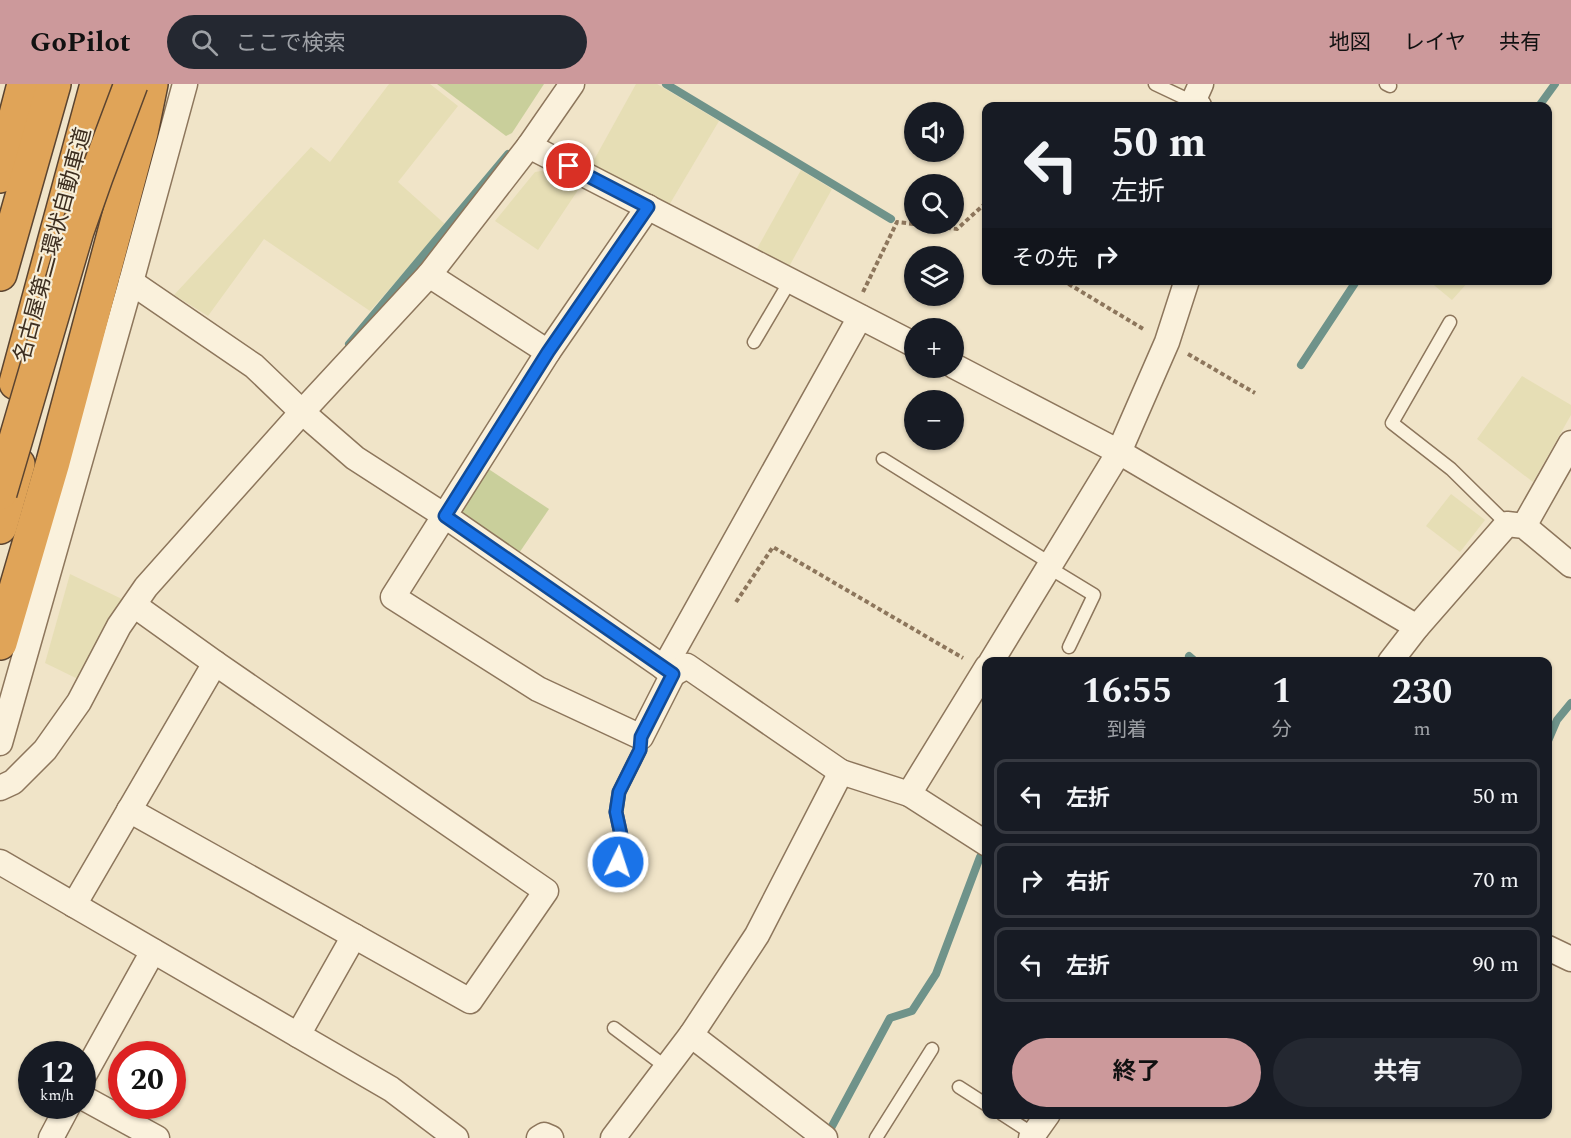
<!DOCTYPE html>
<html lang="ja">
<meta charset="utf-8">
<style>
:root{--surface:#171b24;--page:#242831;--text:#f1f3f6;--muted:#9ea1a6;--line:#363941;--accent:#cc999b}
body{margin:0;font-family:Spectral,"Noto Sans JP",serif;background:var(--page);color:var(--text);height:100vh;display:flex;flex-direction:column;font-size:22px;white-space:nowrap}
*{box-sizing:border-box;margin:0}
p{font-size:20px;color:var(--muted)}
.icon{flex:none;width:33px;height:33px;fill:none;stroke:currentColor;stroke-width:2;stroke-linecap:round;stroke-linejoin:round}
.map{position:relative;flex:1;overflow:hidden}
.sheet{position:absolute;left:982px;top:573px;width:570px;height:462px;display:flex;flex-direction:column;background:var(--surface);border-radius:12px;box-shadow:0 2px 4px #0004}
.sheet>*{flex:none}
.top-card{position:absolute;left:982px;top:18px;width:570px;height:183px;border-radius:12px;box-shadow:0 2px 4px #0004;background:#171b24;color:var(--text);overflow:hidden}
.controls{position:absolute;left:904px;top:18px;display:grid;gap:12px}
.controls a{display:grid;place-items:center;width:60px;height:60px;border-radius:50%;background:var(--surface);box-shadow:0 2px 4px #0004;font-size:30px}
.speed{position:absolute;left:18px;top:957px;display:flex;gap:12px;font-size:30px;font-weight:700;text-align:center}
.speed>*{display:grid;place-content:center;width:78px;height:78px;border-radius:50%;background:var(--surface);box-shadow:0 2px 4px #0004;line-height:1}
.speed small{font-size:15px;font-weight:400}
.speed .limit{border:9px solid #d22;background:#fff;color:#111}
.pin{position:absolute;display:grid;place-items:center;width:51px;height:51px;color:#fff;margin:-26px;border:3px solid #fff;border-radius:50%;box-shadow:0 2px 6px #0007}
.me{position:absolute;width:66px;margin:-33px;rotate:4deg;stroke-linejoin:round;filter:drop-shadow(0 0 4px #0008)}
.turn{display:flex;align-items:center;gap:21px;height:126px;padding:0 30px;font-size:27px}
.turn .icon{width:78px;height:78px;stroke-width:2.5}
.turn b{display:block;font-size:42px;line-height:51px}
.then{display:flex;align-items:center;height:57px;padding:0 30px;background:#0003;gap:12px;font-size:22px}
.eta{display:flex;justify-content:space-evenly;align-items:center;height:102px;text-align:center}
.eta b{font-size:36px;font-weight:700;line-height:42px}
.primary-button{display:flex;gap:12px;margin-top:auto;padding:12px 30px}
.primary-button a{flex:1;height:69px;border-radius:36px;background:var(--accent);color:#111;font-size:24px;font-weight:700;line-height:69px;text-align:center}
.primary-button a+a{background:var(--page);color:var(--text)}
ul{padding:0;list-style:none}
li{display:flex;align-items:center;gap:18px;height:75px;margin:0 12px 9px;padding:0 18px;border:3px solid var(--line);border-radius:12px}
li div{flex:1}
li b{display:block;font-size:22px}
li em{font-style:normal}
header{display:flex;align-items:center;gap:36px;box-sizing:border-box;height:84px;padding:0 30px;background:var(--accent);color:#111}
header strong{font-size:28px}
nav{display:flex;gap:33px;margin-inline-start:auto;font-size:21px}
.search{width:420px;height:54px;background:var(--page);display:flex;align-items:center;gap:15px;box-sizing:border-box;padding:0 21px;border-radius:33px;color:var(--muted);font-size:22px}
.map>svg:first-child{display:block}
.farmland{fill:#e6deb5}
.green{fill:#c9cf9b}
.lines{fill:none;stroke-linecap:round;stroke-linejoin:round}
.stream{stroke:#6f938a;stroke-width:8}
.lane-casing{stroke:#8d765c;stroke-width:15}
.street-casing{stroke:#8d765c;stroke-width:27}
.highway-casing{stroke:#5b4430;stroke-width:36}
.path{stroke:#8d765c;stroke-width:4;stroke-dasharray:4.5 3;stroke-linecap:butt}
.lane{stroke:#faf1dc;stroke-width:12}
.street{stroke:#faf1dc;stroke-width:24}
.highway{stroke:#e0a458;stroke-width:33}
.highway-bridge-casing{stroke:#5b4430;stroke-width:36;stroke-linecap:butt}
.highway-bridge{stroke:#e0a458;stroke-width:33}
.route-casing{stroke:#114b97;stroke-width:15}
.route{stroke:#1a73e8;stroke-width:10}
.labels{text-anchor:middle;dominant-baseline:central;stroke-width:4.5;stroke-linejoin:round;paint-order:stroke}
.street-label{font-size:22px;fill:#3d2e20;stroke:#f7eed8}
</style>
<header>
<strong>GoPilot</strong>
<div class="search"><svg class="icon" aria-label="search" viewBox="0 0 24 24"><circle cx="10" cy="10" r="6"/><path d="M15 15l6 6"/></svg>ここで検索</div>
<nav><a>地図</a><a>レイヤ</a><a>共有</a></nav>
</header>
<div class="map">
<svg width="1571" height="1054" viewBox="0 0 1571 1054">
<rect width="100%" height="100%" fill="#f0e4c8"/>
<!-- farmland -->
<g class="farmland">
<path d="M389,0h41l28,22 -60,76 48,43 -76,86 -106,-72 -56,77 -34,-21 137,-148 19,15z"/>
<path d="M636,0h21l62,37 -51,86 -79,-38z"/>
<path d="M547,86l33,17 -42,63 -43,-29 40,-49z"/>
<path d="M801,86l31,19 -46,83 -32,-18z"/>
<path d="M1429,197h40l-17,19z"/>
<path d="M1522,292l49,29v10l-38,67 -56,-43z"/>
<path d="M1451,410l34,26 -25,32 -34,-26z"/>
<path d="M70,490l54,26 -44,80 -35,-17z"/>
</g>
<!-- green -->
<g class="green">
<path d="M437,0h107l-32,49 -6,3z"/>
<path d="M484,382l65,43 -34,50 -63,-44z"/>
</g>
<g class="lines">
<!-- stream -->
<g class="stream">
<path d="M666,0l225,135"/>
<path d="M1539,22l16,-22"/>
<path d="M349,260l159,-190"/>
<path d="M1301,281l56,-85"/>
<path d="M1189,572l7,6"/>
<path d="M1548,657l9,-21 14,-17"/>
<path d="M831,1044l59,-110 22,-7 24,-37 44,-117"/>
</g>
<!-- lane casing -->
<g class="lane-casing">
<g id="lane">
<path d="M1155,0l38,18"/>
<path d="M1386,0l4,2"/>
<path d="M1450,238l-58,101 59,46 56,55"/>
<path d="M754,258l36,-61"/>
<path d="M883,375l167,104"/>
<path d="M1048,483l46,28 -25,52"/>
<path d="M618,778l3,-27 -5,-23 3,-20 21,-42 1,-13"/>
<path d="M614,944l52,39"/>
<path d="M959,1003l28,18"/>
<path d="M1002,1030l31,20"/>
<path d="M876,1054l56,-89"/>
</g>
</g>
<!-- street casing -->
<g class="street-casing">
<g id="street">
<path d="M1199,22l-6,-4 8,-18"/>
<path d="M529,62l386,199"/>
<path d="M429,191l119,77"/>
<path d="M131,198l123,84 48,46 53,46 90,58 228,158 -32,63 -103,-48 -145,-92 155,-245 100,-145"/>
<path d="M954,282l165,86 298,175"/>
<path d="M1524,442l47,-83"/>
<path d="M134,521l81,58 331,228 -76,110 -116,-65 -56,99 93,54 65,49"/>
<path d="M991,578l128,-210 48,-110 20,-62"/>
<path d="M1390,578l27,-35 90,-103 17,2 47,39"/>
<path d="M664,584l196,-351"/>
<path d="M673,590l14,-8 154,106"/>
<path d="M0,659l131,-461 54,-198"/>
<path d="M0,704l13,-6 32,-32 34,-48 40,-76 27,-39 156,-175 127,-137 100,-129 43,-62"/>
<path d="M909,710l78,50"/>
<path d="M129,726l225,126"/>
<path d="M0,778l298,173"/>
<path d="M74,821l141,-242"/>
<path d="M1548,864l23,11"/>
<path d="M691,951l134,103"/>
<path d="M82,995l71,-128"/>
<path d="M82,1013l75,41"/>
<path d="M51,1054l17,-32"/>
<path d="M539,1054l5,-3 7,3"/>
<path d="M613,1054l78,-103 66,-100 84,-163 68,22 78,-127"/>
<path d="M1031,1054l17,-24"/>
</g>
</g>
<!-- highway casing -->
<g class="highway-casing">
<g id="highway">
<path d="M0,92l24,-92"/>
<path d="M0,190l54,-190"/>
<path d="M16,299l81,-299"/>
<path d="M0,443l18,-63"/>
<path d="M0,559l53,-181 88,-329 10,-49"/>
</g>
</g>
<!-- path -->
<g class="path">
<path d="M1062,196l83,50"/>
<path d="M863,208l34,-70 60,7 30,-27"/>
<path d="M1188,270l67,39"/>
<path d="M736,518l37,-55 190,111"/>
</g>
<!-- lane -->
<use href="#lane" class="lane"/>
<!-- street -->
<use href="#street" class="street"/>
<!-- highway -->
<use href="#highway" class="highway"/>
<!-- highway-bridge casing -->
<g class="highway-bridge-casing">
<path id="highway-bridge" d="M0,409l77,-262 19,-54 35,-93"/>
</g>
<!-- highway-bridge -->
<use href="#highway-bridge" class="highway-bridge"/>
</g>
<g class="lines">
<!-- route casing -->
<g class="route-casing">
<path id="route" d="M569,82l79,41 -100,145 -103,164 228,158 -32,63 -1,13 -21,42 -3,20 5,23 -3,27"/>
</g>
<!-- route -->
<use href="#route" class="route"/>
</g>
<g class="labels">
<!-- street labels -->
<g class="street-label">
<text transform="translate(53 161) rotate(-75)">名古屋第二環状自動車道</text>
</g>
</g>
</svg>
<div class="controls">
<a><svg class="icon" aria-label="sound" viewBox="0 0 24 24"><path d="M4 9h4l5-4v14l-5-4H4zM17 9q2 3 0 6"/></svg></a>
<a><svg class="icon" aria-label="search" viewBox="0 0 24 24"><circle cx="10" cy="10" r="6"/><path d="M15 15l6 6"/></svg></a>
<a><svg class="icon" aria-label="layers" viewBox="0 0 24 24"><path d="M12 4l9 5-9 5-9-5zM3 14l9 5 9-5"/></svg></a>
<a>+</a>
<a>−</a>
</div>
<div class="speed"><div>12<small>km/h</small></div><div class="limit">20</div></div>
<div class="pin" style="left:569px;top:82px;background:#d93025"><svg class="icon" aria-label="arrive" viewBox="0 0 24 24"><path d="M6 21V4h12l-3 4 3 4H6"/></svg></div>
<svg class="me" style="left:618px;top:778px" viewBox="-20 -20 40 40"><circle r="17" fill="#1a73e8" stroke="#fff" stroke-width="3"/><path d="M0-11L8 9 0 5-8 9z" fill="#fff"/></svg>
<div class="top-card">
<div class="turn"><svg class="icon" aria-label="left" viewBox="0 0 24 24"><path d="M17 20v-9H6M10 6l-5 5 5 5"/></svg><div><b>50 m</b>左折</div></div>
<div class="then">その先<svg class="icon" aria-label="right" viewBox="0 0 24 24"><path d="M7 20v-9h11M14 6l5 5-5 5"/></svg></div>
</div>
<section class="sheet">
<div class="eta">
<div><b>16:55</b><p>到着</p></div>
<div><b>1</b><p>分</p></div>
<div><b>230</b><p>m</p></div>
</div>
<ul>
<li><svg class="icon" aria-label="left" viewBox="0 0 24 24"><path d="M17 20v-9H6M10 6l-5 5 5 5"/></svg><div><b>左折</b></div><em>50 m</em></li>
<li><svg class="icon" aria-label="right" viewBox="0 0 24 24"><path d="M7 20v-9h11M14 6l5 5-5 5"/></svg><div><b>右折</b></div><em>70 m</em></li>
<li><svg class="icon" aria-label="left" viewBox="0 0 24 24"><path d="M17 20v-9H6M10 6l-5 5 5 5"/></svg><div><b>左折</b></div><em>90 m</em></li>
</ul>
<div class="primary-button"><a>終了</a><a>共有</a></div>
</section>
</div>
